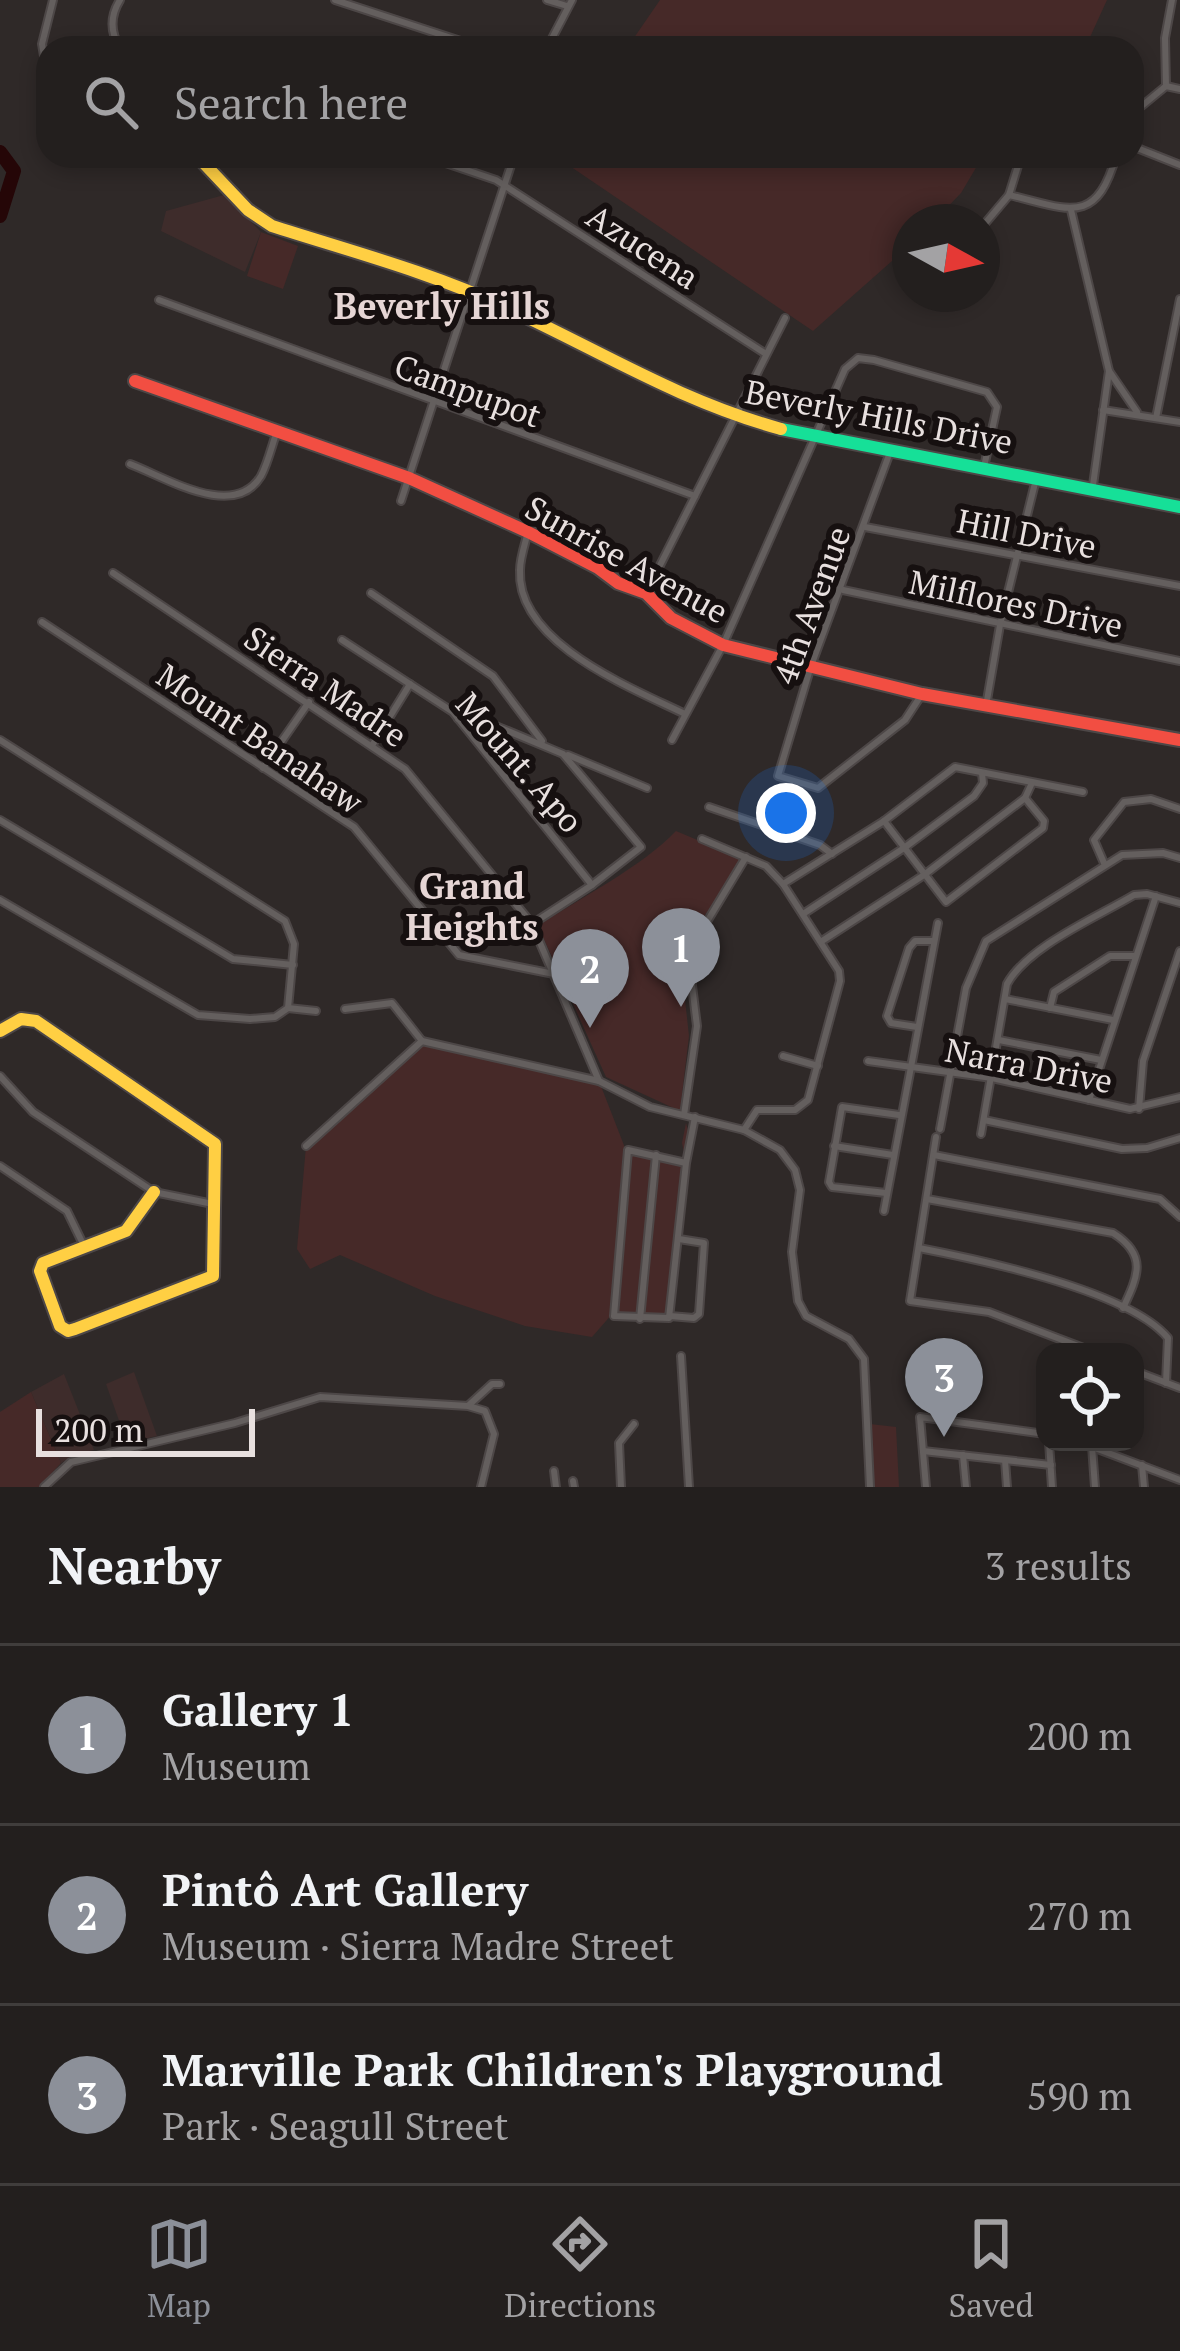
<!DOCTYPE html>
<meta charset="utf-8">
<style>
:root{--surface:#231f1e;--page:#2b2727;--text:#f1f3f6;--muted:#a3a2a4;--line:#403d3c;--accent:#8c9099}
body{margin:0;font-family:"PT Serif",serif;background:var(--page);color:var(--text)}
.controls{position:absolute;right:36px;bottom:36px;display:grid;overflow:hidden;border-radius:24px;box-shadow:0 6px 18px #0003}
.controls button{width:108px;height:108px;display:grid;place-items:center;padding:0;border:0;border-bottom:3px solid var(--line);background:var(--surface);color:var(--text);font:60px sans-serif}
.compass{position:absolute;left:892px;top:204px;width:108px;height:108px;border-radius:50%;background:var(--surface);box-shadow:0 6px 18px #0003;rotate:98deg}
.scale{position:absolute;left:36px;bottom:30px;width:219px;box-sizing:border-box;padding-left:12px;border:6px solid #e8e0df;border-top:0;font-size:33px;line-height:42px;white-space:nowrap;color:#e8e0df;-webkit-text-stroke:9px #161010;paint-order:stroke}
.you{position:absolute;left:786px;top:813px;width:42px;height:42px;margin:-30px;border:9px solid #fff;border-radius:50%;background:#1a73e8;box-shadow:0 0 0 18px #1a73e833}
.badge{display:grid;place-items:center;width:78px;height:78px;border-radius:50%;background:var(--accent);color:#fff;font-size:39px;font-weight:700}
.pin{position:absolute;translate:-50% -99px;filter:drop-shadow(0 3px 6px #0008)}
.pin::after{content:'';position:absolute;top:63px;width:42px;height:36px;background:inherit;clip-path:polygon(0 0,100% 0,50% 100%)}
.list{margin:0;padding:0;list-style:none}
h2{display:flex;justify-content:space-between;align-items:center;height:156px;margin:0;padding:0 48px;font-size:51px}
h2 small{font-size:39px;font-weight:400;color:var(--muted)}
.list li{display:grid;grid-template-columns:78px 1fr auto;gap:36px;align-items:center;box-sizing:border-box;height:180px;padding:0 48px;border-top:3px solid var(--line)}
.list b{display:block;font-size:45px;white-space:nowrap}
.list p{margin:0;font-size:39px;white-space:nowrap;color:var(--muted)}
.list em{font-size:39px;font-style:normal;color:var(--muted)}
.icon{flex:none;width:66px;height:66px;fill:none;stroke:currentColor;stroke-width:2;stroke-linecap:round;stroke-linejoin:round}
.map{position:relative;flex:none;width:1180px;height:1487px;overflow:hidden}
.search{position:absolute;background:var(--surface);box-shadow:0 6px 18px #0003;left:36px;right:36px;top:36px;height:132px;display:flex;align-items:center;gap:30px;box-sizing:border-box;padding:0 42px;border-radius:36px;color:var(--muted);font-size:45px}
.sheet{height:696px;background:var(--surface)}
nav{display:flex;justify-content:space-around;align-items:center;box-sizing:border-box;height:168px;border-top:3px solid var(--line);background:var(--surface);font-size:33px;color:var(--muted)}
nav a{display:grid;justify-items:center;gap:6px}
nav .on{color:var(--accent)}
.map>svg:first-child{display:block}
</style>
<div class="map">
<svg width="1180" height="1487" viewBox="0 0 1180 1487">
<rect width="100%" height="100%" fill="#2f2928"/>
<g fill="#3e2c2b">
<polygon points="224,195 261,232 245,272 161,231 166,211"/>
<polygon points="134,1372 157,1436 127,1443 106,1384"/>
<polygon points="64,1374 94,1450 75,1454 61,1463 31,1392"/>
</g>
<g fill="#462928">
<polygon points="660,0 1107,0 1085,48 627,48"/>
<polygon points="555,156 983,156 961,193 933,222 910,222 910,245 813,331"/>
<polygon points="261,232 298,246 283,289 247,276"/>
<path d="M676,831L745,860L697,926L708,933L681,963L689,1036L680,1111L606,1077L538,926C580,898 643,866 676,831Z"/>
<polygon points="422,1041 599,1081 627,1153 686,1162 682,1143 686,1123 691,1141 665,1320 613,1313 592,1337 525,1326 435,1296 340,1255 310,1269 297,1249 306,1146"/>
<polygon points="31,1392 61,1463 39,1487 0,1487 0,1412"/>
<polygon points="870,1424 896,1427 899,1487 874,1487"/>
</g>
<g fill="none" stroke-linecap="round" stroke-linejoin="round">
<polyline stroke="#250607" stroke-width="14" points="0,152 14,171 0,216"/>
<g stroke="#4d4747" stroke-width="10">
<g id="street">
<path d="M120,0C110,16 110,32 120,48"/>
<polyline points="335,0 482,48"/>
<polyline points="547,0 567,6"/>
<polyline points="547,48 572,0"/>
<polyline points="48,80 42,44 53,0"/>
<polyline points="1166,86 1165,38 1172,0"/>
<polyline points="1132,114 1166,86 1180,89"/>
<polyline points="1132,146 1180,165"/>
<polyline points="425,156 496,180 766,354"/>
<path d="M1009,195C1068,209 1096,227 1116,156"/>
<polyline points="1071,210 1109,371 1093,485"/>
<polyline points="982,227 1009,195 1021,156"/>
<polyline points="159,300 695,496"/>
<polyline points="1109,371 1137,412"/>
<polyline points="1103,410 1180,422"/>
<polyline points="1156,418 1180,299"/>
<polyline points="889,455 811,666 778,776 818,788 905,720 922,694"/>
<path d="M130,464C165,477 234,521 261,476C268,463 272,445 277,431"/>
<polyline points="401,501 514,156"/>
<polyline points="865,527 1180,586"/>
<path d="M528,532C525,544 520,558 520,570C516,643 632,688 685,714"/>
<polyline points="113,573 405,769 532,924 599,1081"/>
<polyline points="843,590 1180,661"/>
<polyline points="371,593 493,676 542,741"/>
<polyline points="646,593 785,318"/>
<polyline points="42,622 354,827 459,955 554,974"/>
<polyline points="342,640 453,712 592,885"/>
<polyline points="986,706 1000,625 1036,479"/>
<polyline points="458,719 496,726 563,754 641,847 592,885 532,924"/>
<polyline points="0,740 285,921 294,944 288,1008 275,1017 250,1019 198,1015 0,900"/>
<polyline points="672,740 723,645 845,369 858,358 874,360 987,392 997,407 984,467"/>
<polyline points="373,744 410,684"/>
<polyline points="568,755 647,788"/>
<polyline points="263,768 309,702"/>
<polyline points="709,807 820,845 832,854"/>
<polyline points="0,820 233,959 293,965"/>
<polyline points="884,821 946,902 1043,828 1044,821 1025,798"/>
<polyline points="702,839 766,866 783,884 839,971 840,981 808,1100 795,1110 757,1110 744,1130"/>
<polyline points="1104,863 1094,840 1124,802 1151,799 1180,809"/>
<polyline points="783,884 884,821 955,767 1083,792"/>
<polyline points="803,914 904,848 974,796 983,783 982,773"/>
<polyline points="822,941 924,875 1025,798 1032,783"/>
<polyline points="1005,999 1113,1020"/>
<polyline points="288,1008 316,1011"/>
<polyline points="1050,1008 1054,992 1110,956 1134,956"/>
<polyline points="345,1009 392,1003 422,1041"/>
<polyline points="917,1027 891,1023 887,1016 909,948 915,941 934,941"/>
<polyline points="999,1040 1101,1060"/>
<polyline points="422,1041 599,1081 650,1107 744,1130 780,1150 795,1170 800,1190 792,1252 798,1301 806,1316 849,1339 864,1359 870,1487"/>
<polyline points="783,1056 818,1066"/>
<polyline points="868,1061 992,1078 1130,1109 1180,1097"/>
<polyline points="0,1076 33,1112 154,1192 213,1204"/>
<polyline points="1089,1100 1156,896"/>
<polyline points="1139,1109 1143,1061 1180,951"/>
<polyline points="684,1115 697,1026 688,953 746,857"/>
<polyline points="984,1120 1122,1149 1147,1148 1180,1138"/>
<polyline points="940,1129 966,988 986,941 1122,855 1163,853 1180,858"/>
<path d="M981,1134L1007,984C1027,947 1097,917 1134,895L1147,894L1180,903"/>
<polyline points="936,1137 910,1301 989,1312 1094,1352"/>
<polyline points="306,1146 422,1041"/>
<polyline points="834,1146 893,1155"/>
<polyline points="934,1155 1160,1199 1180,1217"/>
<polyline points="686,1163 628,1150 614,1316 669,1318 686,1163 695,1117"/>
<polyline points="0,1166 67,1211 84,1246"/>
<polyline points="886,1193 832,1187 829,1182 842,1107 899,1115"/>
<path d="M927,1199L1113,1233C1148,1255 1138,1276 1123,1308"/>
<polyline points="884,1211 938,923"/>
<path d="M919,1248C981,1260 1128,1290 1168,1338L1166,1383"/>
<polyline points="670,1316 694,1318 699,1314 704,1243 679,1239"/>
<polyline points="640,1319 656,1155"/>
<polyline points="681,1356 689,1487"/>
<polyline points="1135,1371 1180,1388"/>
<polyline points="469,1405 492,1384 500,1384"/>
<polyline points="1049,1442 1052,1487"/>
<polyline points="1079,1442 1180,1480"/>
<polyline points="1092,1446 1095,1487"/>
<polyline points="923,1451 1051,1465"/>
<polyline points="963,1455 966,1487"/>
<polyline points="1005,1460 1007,1487"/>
<polyline points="1142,1465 1144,1487"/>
<polyline points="554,1471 556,1487"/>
<polyline points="573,1481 574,1487"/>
<polyline points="44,1487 71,1462 235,1423 320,1397 468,1406 485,1411 494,1434 481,1487"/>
<polyline points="621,1487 619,1443 634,1424"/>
<polyline points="926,1487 920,1417 1045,1434"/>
</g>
</g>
<g stroke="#4d4747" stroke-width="16">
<polyline id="fast" points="781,429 1180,507"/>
</g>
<g stroke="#4d4747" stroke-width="16">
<g id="slow">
<path d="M197,156L248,210L272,226C350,251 430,272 505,307C601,351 677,400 781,429"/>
<polyline points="0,1031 21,1019 36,1021 215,1144 213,1276 75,1329 68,1331 60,1326 40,1271 43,1263 126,1231 154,1192"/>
</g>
</g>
<g stroke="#4d4747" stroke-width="16">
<polyline id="jam" points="135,381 409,478 528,532 598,568 618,583 646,593 671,618 723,645 922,694 1180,740"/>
</g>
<use href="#street" stroke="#645f5e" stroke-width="6"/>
<use href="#fast" stroke="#16e098" stroke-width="12"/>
<use href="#slow" stroke="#ffcf43" stroke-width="12"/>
<use href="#jam" stroke="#f24e42" stroke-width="12"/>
</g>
<g text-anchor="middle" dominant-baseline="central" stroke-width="12" stroke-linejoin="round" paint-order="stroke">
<g font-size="33" fill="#e8e0df" stroke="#161010">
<text transform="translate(643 246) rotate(33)">Azucena</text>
<text transform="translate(468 390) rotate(20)">Campupot</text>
<text transform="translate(879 416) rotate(11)">Beverly Hills Drive</text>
<text transform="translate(1027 533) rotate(11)">Hill Drive</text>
<text transform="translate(627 559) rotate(29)">Sunrise Avenue</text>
<text transform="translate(1016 603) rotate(12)">Milflores Drive</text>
<text transform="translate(811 605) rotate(-70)">4th Avenue</text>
<text transform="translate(326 686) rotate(34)">Sierra Madre</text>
<text transform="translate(260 738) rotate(34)">Mount Banahaw</text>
<text transform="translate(520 762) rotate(49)">Mount. Apo</text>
<text transform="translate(1029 1065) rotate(11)">Narra Drive</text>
</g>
<g font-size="36" font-weight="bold" fill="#e6d6d5" stroke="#161010">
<text x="442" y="305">Beverly Hills</text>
<text x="472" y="885">Grand<tspan x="472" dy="41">Heights</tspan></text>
</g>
</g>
</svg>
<div class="controls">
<button><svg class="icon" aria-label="locate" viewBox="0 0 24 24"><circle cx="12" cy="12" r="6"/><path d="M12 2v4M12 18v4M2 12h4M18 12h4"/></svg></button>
</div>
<svg class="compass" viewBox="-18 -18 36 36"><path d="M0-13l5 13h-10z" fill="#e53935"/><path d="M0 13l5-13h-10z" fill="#a3a2a4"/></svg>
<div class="scale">200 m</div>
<div class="you"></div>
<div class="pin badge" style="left:681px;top:1007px">1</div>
<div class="pin badge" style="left:590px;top:1028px">2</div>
<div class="pin badge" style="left:944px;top:1437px">3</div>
<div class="search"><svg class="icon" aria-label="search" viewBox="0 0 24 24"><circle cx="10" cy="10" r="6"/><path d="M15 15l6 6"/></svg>Search here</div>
</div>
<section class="sheet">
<h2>Nearby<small>3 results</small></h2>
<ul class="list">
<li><span class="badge">1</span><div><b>Gallery 1</b><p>Museum</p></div><em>200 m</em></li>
<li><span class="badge">2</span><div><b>Pintô Art Gallery</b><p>Museum · Sierra Madre Street</p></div><em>270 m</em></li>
<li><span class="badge">3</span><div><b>Marville Park Children's Playground</b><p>Park · Seagull Street</p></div><em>590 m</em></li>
</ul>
</section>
<nav>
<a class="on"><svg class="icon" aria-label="map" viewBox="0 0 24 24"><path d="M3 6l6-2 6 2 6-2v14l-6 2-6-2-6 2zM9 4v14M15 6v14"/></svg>Map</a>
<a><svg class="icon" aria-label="directions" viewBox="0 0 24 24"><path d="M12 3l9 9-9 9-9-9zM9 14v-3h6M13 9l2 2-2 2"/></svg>Directions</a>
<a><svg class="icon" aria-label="saved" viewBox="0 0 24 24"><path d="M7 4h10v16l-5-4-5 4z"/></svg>Saved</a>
</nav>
